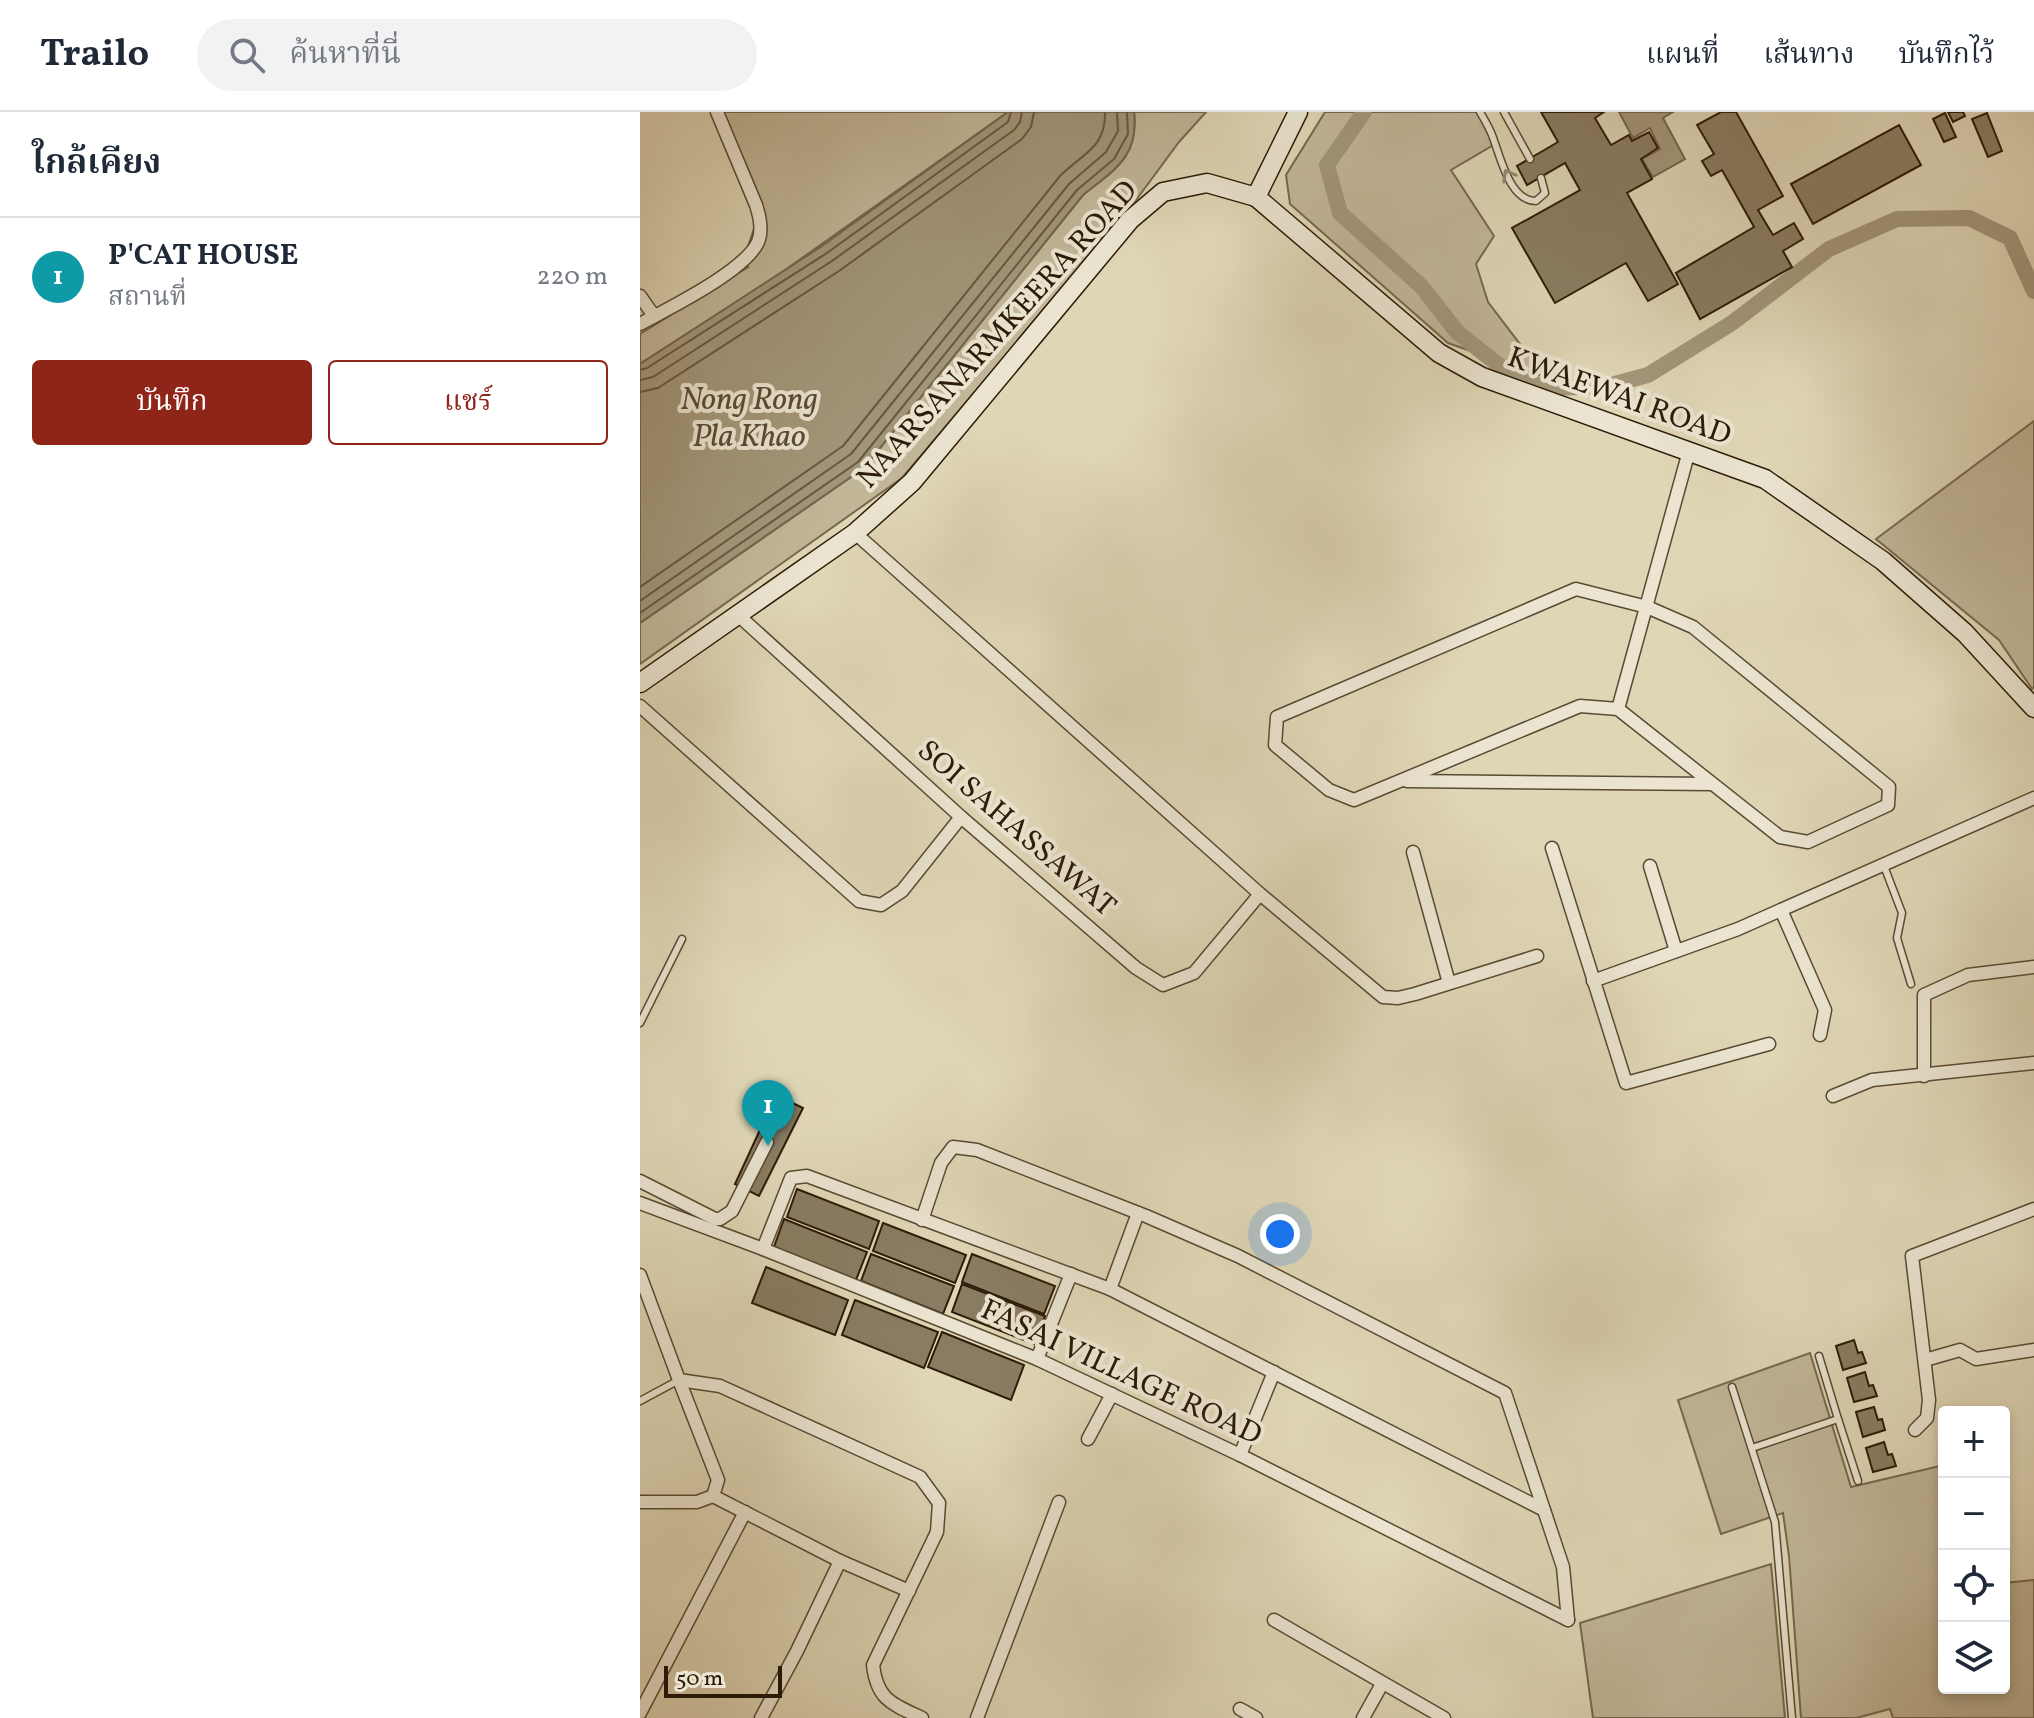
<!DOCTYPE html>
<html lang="th">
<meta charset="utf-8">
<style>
:root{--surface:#fff;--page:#f2f2f3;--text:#1f2937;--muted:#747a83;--line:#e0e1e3;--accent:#8f2418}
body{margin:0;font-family:Vollkorn,"Noto Serif Thai",serif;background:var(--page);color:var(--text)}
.controls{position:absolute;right:24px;bottom:24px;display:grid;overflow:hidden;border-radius:8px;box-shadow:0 4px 12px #0003}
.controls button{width:72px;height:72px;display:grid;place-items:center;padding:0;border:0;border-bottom:2px solid var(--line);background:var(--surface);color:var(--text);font:40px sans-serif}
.scale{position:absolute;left:24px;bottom:20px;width:118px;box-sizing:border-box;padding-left:8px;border:4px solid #2c1b06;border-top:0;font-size:22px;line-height:28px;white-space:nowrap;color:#2c1b06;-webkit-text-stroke:6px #eae4d0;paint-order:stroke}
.you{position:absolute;left:640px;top:1122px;width:28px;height:28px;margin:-20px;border:6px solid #fff;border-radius:50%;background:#1a73e8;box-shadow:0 0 0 12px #1a73e833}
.badge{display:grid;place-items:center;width:52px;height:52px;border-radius:50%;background:var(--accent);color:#fff;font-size:26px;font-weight:700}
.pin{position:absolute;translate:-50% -66px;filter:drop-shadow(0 2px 4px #0008)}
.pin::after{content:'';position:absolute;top:42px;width:28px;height:24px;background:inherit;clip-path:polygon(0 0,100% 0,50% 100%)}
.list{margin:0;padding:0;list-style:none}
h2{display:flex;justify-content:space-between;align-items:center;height:104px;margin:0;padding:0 32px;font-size:34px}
h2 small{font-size:26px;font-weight:400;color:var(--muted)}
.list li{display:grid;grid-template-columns:52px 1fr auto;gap:24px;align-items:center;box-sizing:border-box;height:120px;padding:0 32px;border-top:2px solid var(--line)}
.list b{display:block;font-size:30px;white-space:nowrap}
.list p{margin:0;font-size:26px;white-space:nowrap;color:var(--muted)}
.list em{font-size:26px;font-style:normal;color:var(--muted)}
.actions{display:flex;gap:16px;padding:24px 32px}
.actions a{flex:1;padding:18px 0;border:2px solid var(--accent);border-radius:8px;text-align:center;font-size:28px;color:var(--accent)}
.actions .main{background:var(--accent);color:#fff}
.icon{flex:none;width:44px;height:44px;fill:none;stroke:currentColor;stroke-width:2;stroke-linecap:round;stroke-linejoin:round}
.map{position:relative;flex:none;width:1394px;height:1606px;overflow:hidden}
header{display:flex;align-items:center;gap:48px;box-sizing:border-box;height:112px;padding:0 40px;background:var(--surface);border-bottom:2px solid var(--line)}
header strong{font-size:38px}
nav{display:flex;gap:44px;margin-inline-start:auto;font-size:28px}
.search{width:560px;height:72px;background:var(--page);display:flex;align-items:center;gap:20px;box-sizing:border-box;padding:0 28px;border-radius:44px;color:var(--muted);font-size:30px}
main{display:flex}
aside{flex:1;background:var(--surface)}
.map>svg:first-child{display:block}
</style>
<header>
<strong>Trailo</strong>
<div class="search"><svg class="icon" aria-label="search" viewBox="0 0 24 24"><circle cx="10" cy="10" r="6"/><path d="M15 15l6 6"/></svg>ค้นหาที่นี่</div>
<nav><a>แผนที่</a><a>เส้นทาง</a><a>บันทึกไว้</a></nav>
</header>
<main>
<aside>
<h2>ใกล้เคียง<small></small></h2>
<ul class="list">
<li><span class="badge" style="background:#0f9aa8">1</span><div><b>P'CAT HOUSE</b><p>สถานที่</p></div><em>220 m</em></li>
</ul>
<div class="actions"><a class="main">บันทึก</a><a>แชร์</a></div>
</aside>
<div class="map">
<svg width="1394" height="1606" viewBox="0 0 1394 1606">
<rect width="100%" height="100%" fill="#dfd6b6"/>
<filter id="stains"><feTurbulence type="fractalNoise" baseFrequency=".0025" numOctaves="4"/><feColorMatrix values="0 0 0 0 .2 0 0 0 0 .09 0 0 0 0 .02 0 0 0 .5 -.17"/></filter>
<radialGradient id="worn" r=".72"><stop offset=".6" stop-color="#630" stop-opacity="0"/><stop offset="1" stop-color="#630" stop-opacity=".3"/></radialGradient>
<g fill="#c1b698" stroke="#76684f" stroke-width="2">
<polygon points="77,0 368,0 131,168 0,252 0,222 108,155 102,152 119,102"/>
<path d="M494,0H566L539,30L488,99L262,366L0,552V511L224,356L443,83C475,57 499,45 494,0Z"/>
<polygon points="685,0 840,0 855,32 811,58 854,124 836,152 848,190 905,265 808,231 650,92 646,63"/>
<polygon points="1394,309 1394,575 1392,577 1359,528 1236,427"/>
<polygon points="1170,1241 1211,1375 1304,1353 1304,1576 1364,1576 1364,1471 1394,1468 1394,1606 1253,1606 1250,1597 1216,1606 1161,1606 1149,1444 1143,1401 1081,1422 1038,1288"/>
<polygon points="1131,1452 1145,1606 953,1606 940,1511"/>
</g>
<g fill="#a2967a" stroke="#73654c" stroke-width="2">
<path d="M368,0H494C499,45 475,57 443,83L224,356L0,511V252L182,134Z"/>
<polygon points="979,0 1033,0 1023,6 1045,47 1013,65 1002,47 1020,37 1010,16 993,26"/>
</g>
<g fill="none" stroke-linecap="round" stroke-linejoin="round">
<g stroke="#675840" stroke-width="2">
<polyline points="0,258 7,256 187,141 368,10 371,0"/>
<polyline points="0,268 13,265 192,149 374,18 380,10 382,0"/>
<polyline points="0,280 18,276 199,159 382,27 391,15 394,0"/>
<path d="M0,475L203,334L420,64C443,41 466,36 465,0"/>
<polyline points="0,489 211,342 429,72 466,40 478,19 477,0"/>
<polyline points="0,501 218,350 437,78 474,47 488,22 487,0"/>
</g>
<polyline stroke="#a2967a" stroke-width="16" points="724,0 687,53 700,101 782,175 817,220 876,267 912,276 967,274 1008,263 1092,211 1189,137 1257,107 1329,106 1370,126 1394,179"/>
</g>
<g fill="#897c62" stroke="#2c1b06" stroke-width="2">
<polygon points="901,0 964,0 955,6 971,33 989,23 992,29 1009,20 1018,36 1001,47 1012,67 987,81 1038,172 1008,189 986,151 915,191 872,116 940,78 925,51 887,73 877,54 918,30"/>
<polygon points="1081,0 1096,0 1143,84 1118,98 1133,123 1154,111 1163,127 1143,139 1152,155 1060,207 1036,161 1114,115 1082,58 1071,64 1062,49 1074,42 1057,13"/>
<polygon points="1308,0 1323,0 1325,4 1313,10"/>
<polygon points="1305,1 1316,25 1304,30 1293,7"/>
<polygon points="1347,1 1362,39 1348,45 1332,7"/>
<polygon points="1259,13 1281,53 1173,112 1151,72"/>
<polygon points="136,983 163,996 119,1084 95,1072"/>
<polygon points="157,1077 239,1109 229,1137 147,1105"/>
<polygon points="144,1107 227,1140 216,1168 134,1135"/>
<polygon points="243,1111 326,1143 315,1171 233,1139"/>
<polygon points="231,1142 314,1174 303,1202 221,1169"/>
<polygon points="332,1142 415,1174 404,1202 322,1170"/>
<polygon points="126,1155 208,1188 195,1223 112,1191"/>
<polygon points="322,1172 405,1204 394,1232 312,1200"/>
<polygon points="215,1188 298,1220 284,1256 202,1223"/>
<polygon points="302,1220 384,1253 371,1288 288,1255"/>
<polygon points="1214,1228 1218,1241 1222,1240 1226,1251 1203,1258 1196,1234"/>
<polygon points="1225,1260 1229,1274 1233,1273 1237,1284 1214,1290 1207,1266"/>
<polygon points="1234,1295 1238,1308 1242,1307 1245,1318 1223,1325 1216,1300"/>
<polygon points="1244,1330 1248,1343 1252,1342 1256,1354 1233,1360 1226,1336"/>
</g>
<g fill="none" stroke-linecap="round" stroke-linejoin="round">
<g stroke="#594a32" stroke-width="9">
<g id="lane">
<path d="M840,0C844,7 849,15 852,23C860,43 869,89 896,89L905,81L901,66"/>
<polyline points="864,0 890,47"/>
<polyline points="1244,754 1262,801 1257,826 1271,872"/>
<polyline points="0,911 42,827"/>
<polyline points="1092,1275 1135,1410 1152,1606"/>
<polyline points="0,1289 39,1268"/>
<polyline points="1198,1307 1218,1369"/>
<polyline points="1112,1336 1198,1307 1179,1244"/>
</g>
</g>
<g stroke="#594a32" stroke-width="15">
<g id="street">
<polyline points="0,184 14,204"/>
<path d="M0,212C29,196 105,159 118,130C123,118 120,105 116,93L77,0"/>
<polyline points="215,421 620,782 743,885 758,886 775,882 897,844"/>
<polygon points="936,477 1007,495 1053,515 1249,675 1248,693 1168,730 1140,725 978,597 940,594 714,688 689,678 635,633 637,605"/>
<polyline points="98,503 321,705 496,856 523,873 554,861 620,782"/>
<polyline points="0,594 219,789 241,793 262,779 321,705"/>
<polyline points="978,597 1049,339"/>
<polyline points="767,669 1072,672"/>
<polyline points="912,736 986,971 1129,932"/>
<polyline points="773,740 809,871"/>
<polyline points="1010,754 1036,839"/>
<polyline points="1141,798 1185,898 1180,923"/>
<polyline points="953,869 1098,817 1394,686"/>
<polyline points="1284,964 1284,883 1328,863 1394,855"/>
<polyline points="1193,984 1232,968 1394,951"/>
<polyline points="0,1069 75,1107 80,1107 92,1099 127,1030"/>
<polyline points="0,1091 123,1137 397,1247 600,1343 928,1508"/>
<polyline points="282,1108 301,1051 313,1035 337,1038 506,1104 598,1144 865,1281 923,1455 928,1508"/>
<polyline points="123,1137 151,1066 167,1064 470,1177 904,1398"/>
<path d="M0,1163L39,1268L80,1274L280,1365L299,1391L297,1420L233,1553C237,1588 252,1592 282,1606"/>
<polyline points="470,1177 498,1101"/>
<polyline points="397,1247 431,1162"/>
<polyline points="1285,1248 1320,1238 1336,1247 1394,1238"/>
<polyline points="1275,1318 1287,1306 1289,1288 1272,1144 1394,1097"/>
<polyline points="448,1327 472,1282"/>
<polyline points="600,1343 634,1260"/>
<polyline points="73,1384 200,1449 269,1479"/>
<polyline points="0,1390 57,1390 73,1384 78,1368 39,1268"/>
<polyline points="634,1508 804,1606"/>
<polyline points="600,1597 616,1606"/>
<polyline points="0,1601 105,1400"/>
<polyline points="121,1606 157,1539 200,1449"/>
<polyline points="337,1606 419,1390"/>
<polyline points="723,1606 742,1572"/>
</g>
</g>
<g stroke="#2c1b06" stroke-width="21">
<g id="secondary">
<polyline points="658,0 616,85 799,241 842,265 1125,367 1243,449 1325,521 1394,596"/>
<polyline points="0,571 215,421 272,370 490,108 523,80 567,71 616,85"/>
</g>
</g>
<use href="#lane" stroke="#eae4d0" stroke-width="6"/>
<use href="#street" stroke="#eae4d0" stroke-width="12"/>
<use href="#secondary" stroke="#eae4d0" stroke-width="18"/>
</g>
<defs><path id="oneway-chevron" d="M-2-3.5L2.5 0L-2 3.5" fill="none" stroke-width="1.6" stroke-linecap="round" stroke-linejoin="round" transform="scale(2)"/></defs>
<use stroke="#948a75" href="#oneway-chevron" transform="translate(868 63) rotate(-119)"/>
<g text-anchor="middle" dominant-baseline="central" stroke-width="8" stroke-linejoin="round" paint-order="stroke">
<g font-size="30" fill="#2c1b06" stroke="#eae4d0">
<text transform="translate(358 223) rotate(-48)">NAARSANARMKEERA ROAD</text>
<text transform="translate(979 285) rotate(20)">KWAEWAI ROAD</text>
<text transform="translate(376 717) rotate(41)">SOI SAHASSAWAT</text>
<text transform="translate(481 1261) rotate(25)">FASAI VILLAGE ROAD</text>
</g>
<g font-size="32" font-style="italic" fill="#5b4c34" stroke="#eae4d0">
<text x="109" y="289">Nong Rong<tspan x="109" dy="37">Pla Khao</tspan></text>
</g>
</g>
<rect width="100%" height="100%" filter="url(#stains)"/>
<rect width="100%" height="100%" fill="url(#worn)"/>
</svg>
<div class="controls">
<button>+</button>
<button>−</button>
<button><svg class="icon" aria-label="locate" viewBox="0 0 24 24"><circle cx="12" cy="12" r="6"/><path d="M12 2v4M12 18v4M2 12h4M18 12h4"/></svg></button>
<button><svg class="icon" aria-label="layers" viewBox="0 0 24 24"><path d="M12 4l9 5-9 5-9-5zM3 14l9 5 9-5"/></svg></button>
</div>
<div class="scale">50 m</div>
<div class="you"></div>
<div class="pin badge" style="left:128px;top:1034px;background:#0f9aa8">1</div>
</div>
</main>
